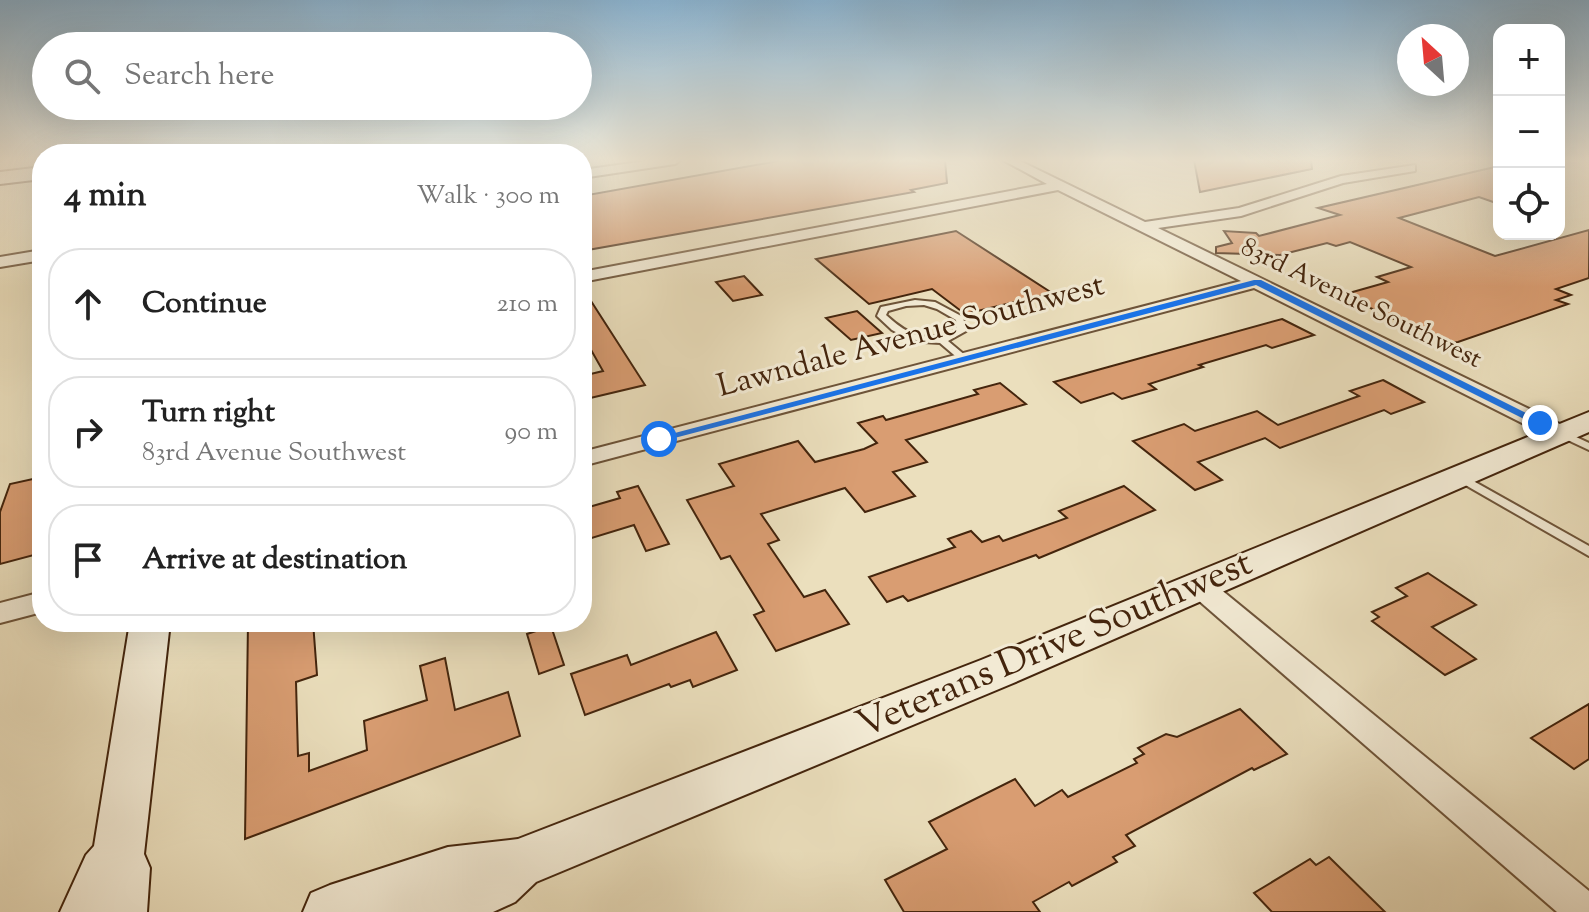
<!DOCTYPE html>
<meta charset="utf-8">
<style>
:root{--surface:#fff;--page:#f6f6f6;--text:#222;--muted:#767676;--line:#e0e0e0}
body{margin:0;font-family:"Sorts Mill Goudy",serif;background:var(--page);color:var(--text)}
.controls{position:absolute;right:24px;top:24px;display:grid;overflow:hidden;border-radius:16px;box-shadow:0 8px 32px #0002}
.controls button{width:72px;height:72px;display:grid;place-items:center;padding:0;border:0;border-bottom:2px solid var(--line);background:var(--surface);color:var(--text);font:40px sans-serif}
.compass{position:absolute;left:1397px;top:24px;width:72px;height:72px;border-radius:50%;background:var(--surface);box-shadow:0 8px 32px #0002;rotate:334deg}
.stop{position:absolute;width:24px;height:24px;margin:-18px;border:6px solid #1a73e8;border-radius:50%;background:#fff}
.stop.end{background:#1a73e8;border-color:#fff;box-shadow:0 2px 8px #0008}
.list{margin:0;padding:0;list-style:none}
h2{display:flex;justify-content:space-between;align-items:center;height:104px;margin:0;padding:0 32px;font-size:34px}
h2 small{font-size:26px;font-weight:400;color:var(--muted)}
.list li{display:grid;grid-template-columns:52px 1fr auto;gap:24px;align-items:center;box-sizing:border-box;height:112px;margin:0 16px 16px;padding:0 16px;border:2px solid var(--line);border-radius:32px}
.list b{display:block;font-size:30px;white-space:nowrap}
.list p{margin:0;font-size:26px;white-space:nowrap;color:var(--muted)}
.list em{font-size:26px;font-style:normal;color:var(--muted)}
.icon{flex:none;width:44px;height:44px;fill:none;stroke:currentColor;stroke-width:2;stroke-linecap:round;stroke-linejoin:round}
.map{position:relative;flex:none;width:1589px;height:912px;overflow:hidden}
.search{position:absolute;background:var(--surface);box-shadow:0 8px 32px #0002;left:32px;top:32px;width:560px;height:88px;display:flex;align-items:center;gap:20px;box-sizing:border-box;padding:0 28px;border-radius:44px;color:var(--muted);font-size:30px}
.panel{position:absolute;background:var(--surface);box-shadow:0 8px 32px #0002;left:32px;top:144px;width:560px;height:488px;border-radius:32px}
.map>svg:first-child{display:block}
</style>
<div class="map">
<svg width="1589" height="912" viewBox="0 0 1589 912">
<rect width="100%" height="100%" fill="#ebdfbd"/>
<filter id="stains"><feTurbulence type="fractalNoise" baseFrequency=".0025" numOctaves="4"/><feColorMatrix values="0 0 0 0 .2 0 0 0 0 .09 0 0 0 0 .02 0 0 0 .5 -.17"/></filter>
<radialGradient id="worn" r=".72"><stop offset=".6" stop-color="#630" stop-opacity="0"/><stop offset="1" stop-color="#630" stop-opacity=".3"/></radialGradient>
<g fill="#d99d72" stroke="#44250d" stroke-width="2">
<polygon points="784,160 945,160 947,183 911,190 914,192 582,251 582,196"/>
<polygon points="1194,160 1311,160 1312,169 1200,192"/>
<polygon points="1499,166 1499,204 1479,197 1399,218 1495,256 1589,230 1589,278 1556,289 1571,295 1556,300 1568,304 1458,342 1446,343 1342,295 1388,282 1377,277 1411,267 1350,242 1336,246 1327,243 1280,255 1216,253 1216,247 1232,243 1224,231 1256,233 1259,236 1340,215 1318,208"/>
<polygon points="956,231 1052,293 965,314 932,289 869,304 816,259"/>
<polygon points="744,276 762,295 733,301 716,282"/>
<polygon points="582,287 645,385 582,400 582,376 603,371 582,334"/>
<polygon points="857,311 882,333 851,340 826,318"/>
<polygon points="1282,319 1314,335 1272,348 1266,345 1199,365 1203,367 1149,384 1156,389 1122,399 1113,393 1081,403 1054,382"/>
<polygon points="1383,380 1424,402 1391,414 1384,410 1280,448 1265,438 1198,462 1222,480 1195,490 1133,441 1184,424 1195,431 1257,411 1278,425 1359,396 1350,391"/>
<polygon points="1000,383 1026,404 906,440 927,462 893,472 915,496 865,512 845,488 761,514 779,540 768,544 804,597 825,590 849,624 776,651 754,615 764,611 730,556 721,559 687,500 734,486 719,464 798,441 815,462 864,449 877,443 858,423 883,416 886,420 978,394 974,390"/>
<polygon points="42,477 42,529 34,555 0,564 0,512 10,484"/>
<polygon points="638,486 669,544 646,551 634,525 582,541 582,509 620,498 617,492"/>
<polygon points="1124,486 1155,510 1039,558 1036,555 908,601 903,596 887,602 869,577 955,547 948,539 971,531 982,542 999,536 1003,541 1067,518 1059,511"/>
<polygon points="1428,573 1476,605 1432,627 1476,659 1445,675 1372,621 1379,617 1372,612 1407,596 1396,588"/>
<polygon points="248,622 313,622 317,675 296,682 298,756 309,753 309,771 367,750 364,721 427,700 420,666 445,658 455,710 508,692 520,736 245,839"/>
<polygon points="551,626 564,665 539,674 527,634"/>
<polygon points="716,632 737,670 693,687 690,680 671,687 669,684 585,715 571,674 627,655 631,665"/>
<polygon points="1589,704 1589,759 1574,769 1531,738"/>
<polygon points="1240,709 1287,754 1254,770 1252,768 1126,835 1135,846 1113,857 1117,862 1072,886 1069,882 1033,902 1040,912 904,912 885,880 947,849 929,822 1015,779 1035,806 1062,790 1068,797 1137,763 1134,759 1144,754 1138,748 1166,734 1177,737"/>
<polygon points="1329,857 1385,912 1272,912 1254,893 1310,859 1316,865"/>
</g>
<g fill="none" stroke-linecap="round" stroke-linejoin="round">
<g stroke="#6e5439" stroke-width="4">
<g id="lane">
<path d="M915,300L935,302L963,317L966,331L948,341L966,356V360H960L940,343L923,342L905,337L892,330L877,316L881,307ZM924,305L937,309L956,320L957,330C927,343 910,337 886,315L888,311L906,306Z"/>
<polygon points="1561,430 1589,443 1589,450 1557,435 1556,433"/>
<polygon points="1459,473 1589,546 1589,556 1455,479 1453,477 1455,475"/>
</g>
</g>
<g stroke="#6e5439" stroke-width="4">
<g id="street">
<polygon points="653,160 681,160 675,164 582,178 582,170"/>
<polygon points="1003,160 1018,160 1145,222 1239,208 1341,176 1415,165 1415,171 1343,183 1241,216 1158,228 1568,428 1571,433 1568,438 1552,438 1254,288 582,466 582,452 1241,281 1058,190 582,282 582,272 1047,184"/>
<polygon points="42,250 42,260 0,267 0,257"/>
<polygon points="1199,577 1208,579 1589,891 1589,912 1557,912 1190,593 1186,586 1190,579"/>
<polygon points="42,592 42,612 0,623 0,603"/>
</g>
</g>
<g stroke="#44250d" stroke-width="4">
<g id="secondary">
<polygon points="42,167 42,179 0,184 0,172"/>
<polygon points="1589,412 1589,432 1011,684 536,882 515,902 493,912 303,912 311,893 330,885 448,847 518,839 981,660"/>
<polygon points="130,622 170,622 144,854 150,868 147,912 60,912 86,855 94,846"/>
</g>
</g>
<use href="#lane" fill="#f2ead4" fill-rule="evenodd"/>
<use href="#street" fill="#f2ead4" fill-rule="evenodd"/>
<use href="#secondary" fill="#f2ead4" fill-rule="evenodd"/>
</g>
<linearGradient id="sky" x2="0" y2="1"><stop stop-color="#8ab6d6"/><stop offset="0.56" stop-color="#f6f1e1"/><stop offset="1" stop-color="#f6f1e1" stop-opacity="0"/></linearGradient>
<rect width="1589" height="287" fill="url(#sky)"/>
<polygon fill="#1a73e8" points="1254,280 1261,280 1546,423 1536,425 1256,285 663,441 652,439"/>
<g text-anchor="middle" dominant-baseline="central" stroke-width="6" stroke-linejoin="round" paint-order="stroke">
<g font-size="26" fill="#44250d" stroke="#f2ead4">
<text transform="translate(1361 304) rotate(26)">83rd Avenue Southwest</text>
</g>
<g font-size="32" fill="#44250d" stroke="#f2ead4">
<text transform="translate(911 337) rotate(-15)">Lawndale Avenue Southwest</text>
</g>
<g font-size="38" fill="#44250d" stroke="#f2ead4">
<text transform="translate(1055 646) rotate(-23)">Veterans Drive Southwest</text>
</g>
</g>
<rect width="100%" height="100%" filter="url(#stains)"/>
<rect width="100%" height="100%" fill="url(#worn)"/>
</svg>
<div class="controls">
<button>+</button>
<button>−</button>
<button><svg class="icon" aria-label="locate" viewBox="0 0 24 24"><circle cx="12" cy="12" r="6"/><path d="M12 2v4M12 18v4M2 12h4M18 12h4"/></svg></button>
</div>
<svg class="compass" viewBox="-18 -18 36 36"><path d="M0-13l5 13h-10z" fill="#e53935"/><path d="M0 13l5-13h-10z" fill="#767676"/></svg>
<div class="stop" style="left:659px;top:439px"></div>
<div class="stop end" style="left:1540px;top:423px"></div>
<div class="search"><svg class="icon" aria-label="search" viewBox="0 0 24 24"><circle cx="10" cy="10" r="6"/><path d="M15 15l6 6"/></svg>Search here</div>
<section class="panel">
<h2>4 min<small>Walk · 300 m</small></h2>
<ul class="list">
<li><svg class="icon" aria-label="ahead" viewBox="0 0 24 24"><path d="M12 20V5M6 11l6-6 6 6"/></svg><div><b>Continue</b></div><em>210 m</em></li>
<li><svg class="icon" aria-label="right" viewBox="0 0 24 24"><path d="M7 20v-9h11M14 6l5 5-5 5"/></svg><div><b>Turn right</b><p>83rd Avenue Southwest</p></div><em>90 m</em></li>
<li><svg class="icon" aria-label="arrive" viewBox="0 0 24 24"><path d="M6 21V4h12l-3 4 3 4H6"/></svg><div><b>Arrive at destination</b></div></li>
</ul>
</section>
</div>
